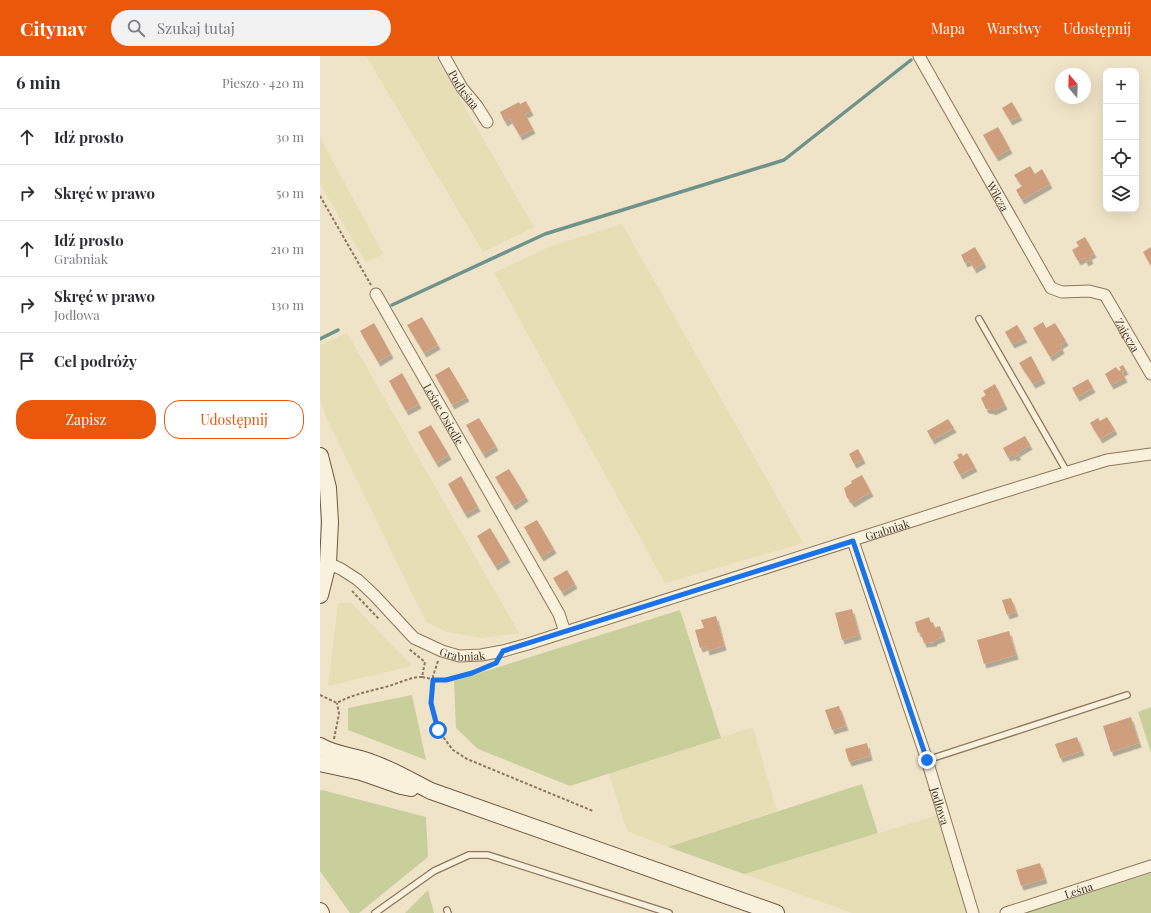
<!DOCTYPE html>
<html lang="pl">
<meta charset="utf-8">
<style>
:root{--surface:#fff;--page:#f2f2f3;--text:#2b2b33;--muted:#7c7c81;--line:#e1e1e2;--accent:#ea580c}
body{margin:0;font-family:"Playfair Display",serif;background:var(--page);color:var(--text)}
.controls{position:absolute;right:12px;top:12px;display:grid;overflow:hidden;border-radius:8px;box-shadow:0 4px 16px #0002}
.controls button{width:36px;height:36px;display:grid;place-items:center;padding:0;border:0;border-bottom:1px solid var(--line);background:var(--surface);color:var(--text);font:20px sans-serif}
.compass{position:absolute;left:735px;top:12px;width:36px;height:36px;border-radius:50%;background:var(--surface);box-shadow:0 4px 16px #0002;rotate:341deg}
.stop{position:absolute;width:12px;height:12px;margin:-9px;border:3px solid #1a73e8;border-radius:50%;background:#fff}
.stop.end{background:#1a73e8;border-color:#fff;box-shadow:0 1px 4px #0008}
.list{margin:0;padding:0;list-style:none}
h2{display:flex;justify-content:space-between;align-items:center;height:52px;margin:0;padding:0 16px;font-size:17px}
h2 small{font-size:13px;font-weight:400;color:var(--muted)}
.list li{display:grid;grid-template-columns:26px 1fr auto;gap:12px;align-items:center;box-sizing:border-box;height:56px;padding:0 16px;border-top:1px solid var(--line)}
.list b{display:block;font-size:15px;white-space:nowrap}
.list p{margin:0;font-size:13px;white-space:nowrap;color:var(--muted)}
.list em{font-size:13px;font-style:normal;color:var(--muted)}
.actions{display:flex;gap:8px;padding:12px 16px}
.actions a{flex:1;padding:9px 0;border:1px solid var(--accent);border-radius:16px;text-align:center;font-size:14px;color:var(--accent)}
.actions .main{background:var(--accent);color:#fff}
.icon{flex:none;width:22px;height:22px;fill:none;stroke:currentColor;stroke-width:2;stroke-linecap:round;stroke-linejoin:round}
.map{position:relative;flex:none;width:831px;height:857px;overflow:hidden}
header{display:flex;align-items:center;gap:24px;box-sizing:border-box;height:56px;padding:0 20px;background:var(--accent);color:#fff}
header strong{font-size:19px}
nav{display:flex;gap:22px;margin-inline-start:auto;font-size:14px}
.search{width:280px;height:36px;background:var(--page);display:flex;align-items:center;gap:10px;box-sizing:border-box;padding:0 14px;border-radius:22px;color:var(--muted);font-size:15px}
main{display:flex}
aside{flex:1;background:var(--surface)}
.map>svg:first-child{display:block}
</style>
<header>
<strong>Citynav</strong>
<div class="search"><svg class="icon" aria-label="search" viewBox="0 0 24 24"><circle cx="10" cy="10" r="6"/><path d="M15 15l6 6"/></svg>Szukaj tutaj</div>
<nav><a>Mapa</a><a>Warstwy</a><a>Udostępnij</a></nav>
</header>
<main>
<aside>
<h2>6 min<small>Pieszo · 420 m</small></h2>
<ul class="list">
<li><svg class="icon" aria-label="ahead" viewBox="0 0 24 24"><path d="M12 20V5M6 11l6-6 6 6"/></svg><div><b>Idź prosto</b></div><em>30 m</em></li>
<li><svg class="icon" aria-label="right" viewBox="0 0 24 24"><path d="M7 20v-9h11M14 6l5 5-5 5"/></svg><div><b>Skręć w prawo</b></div><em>50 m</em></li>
<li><svg class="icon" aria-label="ahead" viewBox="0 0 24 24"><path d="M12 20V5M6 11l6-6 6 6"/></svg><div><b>Idź prosto</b><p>Grabniak</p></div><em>210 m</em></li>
<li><svg class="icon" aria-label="right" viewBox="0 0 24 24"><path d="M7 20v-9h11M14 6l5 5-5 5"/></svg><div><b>Skręć w prawo</b><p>Jodłowa</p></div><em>130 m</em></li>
<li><svg class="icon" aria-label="arrive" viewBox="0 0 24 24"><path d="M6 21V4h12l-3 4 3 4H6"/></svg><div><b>Cel podróży</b></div></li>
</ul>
<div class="actions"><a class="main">Zapisz</a><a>Udostępnij</a></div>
</aside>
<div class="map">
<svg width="831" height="857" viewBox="0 0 831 857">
<defs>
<filter id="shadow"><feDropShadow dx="2.5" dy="4.5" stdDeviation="0" flood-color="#0004"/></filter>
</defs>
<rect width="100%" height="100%" fill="#f0e4c8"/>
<g fill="#e6deb5">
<polygon points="46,0 115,0 214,171 163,196"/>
<polygon points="0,81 63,198 46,206 0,128"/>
<polygon points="302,168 483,487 345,527 174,217 231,190"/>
<polygon points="27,277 199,577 161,582 127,576 106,566 8,365 0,345 0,289"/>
<polygon points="18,547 31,547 92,610 8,630"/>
<polygon points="433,671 457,755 348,791 307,775 289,718"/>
<polygon points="618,759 650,857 532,857 424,818"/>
</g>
<g fill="#c9cf9b">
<polygon points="360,554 401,682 250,730 158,693 136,672 134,625"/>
<polygon points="92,639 106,704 28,674 28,652"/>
<polygon points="831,651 831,697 818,656"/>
<polygon points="542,728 558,777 424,818 348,791"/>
<polygon points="2,734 106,761 108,801 39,857 30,857 0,815 0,735"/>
<polygon points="831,817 831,857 704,857"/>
<polygon points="108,834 114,857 85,857"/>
</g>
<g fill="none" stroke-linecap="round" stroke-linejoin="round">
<g stroke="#6f938a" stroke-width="3.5">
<polyline points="72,249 225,178 464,104 591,4"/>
<polyline points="0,283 18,274"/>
</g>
</g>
<g fill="#cf9f7d" filter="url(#shadow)">
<polygon points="206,45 211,55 205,58 213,73 200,80 190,63 185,66 180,56 199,46 200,48"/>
<polygon points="692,46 700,60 690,65 682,52"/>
<polygon points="678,71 690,93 676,101 663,79"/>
<polygon points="710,110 715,118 722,113 730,128 702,144 696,134 702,130 694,119"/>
<polygon points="765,181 774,197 769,200 771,203 766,206 764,202 758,205 752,194 759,190 756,186"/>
<polygon points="655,191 664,207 654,213 650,205 645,207 641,199"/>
<polygon points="831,191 831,210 823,196"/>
<polygon points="102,261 118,289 104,297 87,269"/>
<polygon points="723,266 726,272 735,267 746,285 740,289 742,293 730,301 713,272"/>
<polygon points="54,267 71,298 58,306 40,275"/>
<polygon points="697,269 705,282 692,288 685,276"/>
<polygon points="711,300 723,323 713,328 699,307"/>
<polygon points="803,309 806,314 802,316 805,322 791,329 785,318 796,311 799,315 801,314 799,311"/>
<polygon points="129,311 147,341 132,349 115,319"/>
<polygon points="82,317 99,348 86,355 69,325"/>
<polygon points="768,323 773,332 757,341 752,332"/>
<polygon points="675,328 685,349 673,355 673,354 666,353 661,342 666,339 663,335"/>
<polygon points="787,361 795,374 780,383 770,367 778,362 780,365"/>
<polygon points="159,362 176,390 163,398 146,369"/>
<polygon points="628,363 634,372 612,384 607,375"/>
<polygon points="111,369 129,399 116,407 98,376"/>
<polygon points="705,380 710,389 697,397 699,399 695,401 693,399 688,401 683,392"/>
<polygon points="538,393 543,403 534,408 529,398"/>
<polygon points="641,397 643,400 647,397 655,411 640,419 633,406 639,402 637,399"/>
<polygon points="189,413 206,441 193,450 175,421"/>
<polygon points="542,419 551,436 532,447 529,443 527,442 524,432 532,427 531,425"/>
<polygon points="141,420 158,451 145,458 128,428"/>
<polygon points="217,464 234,493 221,501 204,471"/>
<polygon points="170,472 188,502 175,510 157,480"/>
<polygon points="247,514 255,528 242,536 233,522"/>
<polygon points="691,542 696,556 687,559 682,544"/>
<polygon points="532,553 539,579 522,584 515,557"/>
<polygon points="396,560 404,590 387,595 386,590 380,592 375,574 384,572 381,564"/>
<polygon points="609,561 611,567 613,566 615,572 620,570 623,581 615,584 614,586 604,587 600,576 598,577 595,566"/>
<polygon points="689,575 696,599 664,608 657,584"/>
<polygon points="519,650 526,670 512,674 505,654"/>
<polygon points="811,661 819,687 791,696 783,670"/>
<polygon points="757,681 762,695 740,702 735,688"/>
<polygon points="547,687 550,700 529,706 525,693"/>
<polygon points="720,807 725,823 701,830 696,814"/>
</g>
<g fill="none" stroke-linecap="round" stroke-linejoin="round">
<g stroke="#8d765c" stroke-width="8">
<g id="lane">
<polyline points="659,263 747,416"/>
<polyline points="607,704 807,639"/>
<polyline points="127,854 128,857"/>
<polyline points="55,857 114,815 149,799 168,799 349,857"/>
</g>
</g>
<g stroke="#8d765c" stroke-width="13">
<g id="street">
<path id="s1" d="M124,0L142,32L157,50L167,66"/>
<path id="s2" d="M599,0L731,232L742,236L769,235L785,239L831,318"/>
<path id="s3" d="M56,238L239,558L245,576"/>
<path id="s4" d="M533,485L607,704L653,857"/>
<path id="s5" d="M8,507L21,513L38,524L54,539L94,582L122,595L139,600L161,599L183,595L208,588L667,441L787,404L831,398"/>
<path id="s6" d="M686,857L831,810"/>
</g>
</g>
<g stroke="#6f573f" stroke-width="18">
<g id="secondary">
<polyline points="0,400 8,432 10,466 8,507 0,539"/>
<path d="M0,690C15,699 34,700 50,706C71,713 91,725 111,735L456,857"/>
<polyline points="0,707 41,716 81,730 91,732"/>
<polyline points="0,855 1,857"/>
</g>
</g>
<g stroke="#8d765c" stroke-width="2" stroke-dasharray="3 2" stroke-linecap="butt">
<polyline points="0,140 51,229"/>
<polyline points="32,535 59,563"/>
<polyline points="118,605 113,620 111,647 118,674 133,694 147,703 273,755"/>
<path d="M102,621C127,627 147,619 170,610"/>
<path d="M0,639L17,647C33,638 48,636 65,631C78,628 89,621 102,621L105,606L89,593"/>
<polyline points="14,683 19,658 17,647"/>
</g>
<use href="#lane" stroke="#faf1dc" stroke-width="5.5"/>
<use href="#street" stroke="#faf1dc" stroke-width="11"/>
<use href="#secondary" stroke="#faf1dc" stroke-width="16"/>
</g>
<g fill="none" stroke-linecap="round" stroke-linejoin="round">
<polyline stroke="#1a73e8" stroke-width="5" points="118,674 111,647 113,624 126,624 152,617 176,607 183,595 533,485 607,704"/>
</g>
<g text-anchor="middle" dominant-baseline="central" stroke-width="4" stroke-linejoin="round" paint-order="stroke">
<g font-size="11" fill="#3d2e20" stroke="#f7eed8">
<text stroke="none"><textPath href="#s1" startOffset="39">Podleśna</textPath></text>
<text stroke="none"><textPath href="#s2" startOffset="161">Wilcza</textPath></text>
<text stroke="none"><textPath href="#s2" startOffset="368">Zajęcza</textPath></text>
<text stroke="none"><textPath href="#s3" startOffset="138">Leśne Osiedle</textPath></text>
<text stroke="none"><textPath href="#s5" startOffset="611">Grabniak</textPath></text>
<text stroke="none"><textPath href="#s5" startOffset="167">Grabniak</textPath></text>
<text stroke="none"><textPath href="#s4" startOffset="279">Jodłowa</textPath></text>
<text stroke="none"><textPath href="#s6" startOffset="76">Leśna</textPath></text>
</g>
</g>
</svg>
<div class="controls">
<button>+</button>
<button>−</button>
<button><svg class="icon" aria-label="locate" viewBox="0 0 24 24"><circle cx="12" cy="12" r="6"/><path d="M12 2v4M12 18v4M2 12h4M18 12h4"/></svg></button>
<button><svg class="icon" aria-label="layers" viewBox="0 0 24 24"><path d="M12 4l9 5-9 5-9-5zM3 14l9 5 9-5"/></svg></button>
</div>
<svg class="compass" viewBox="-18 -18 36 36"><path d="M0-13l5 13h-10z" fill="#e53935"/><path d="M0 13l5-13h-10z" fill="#7c7c81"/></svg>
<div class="stop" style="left:118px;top:674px"></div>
<div class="stop end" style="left:607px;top:704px"></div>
</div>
</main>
